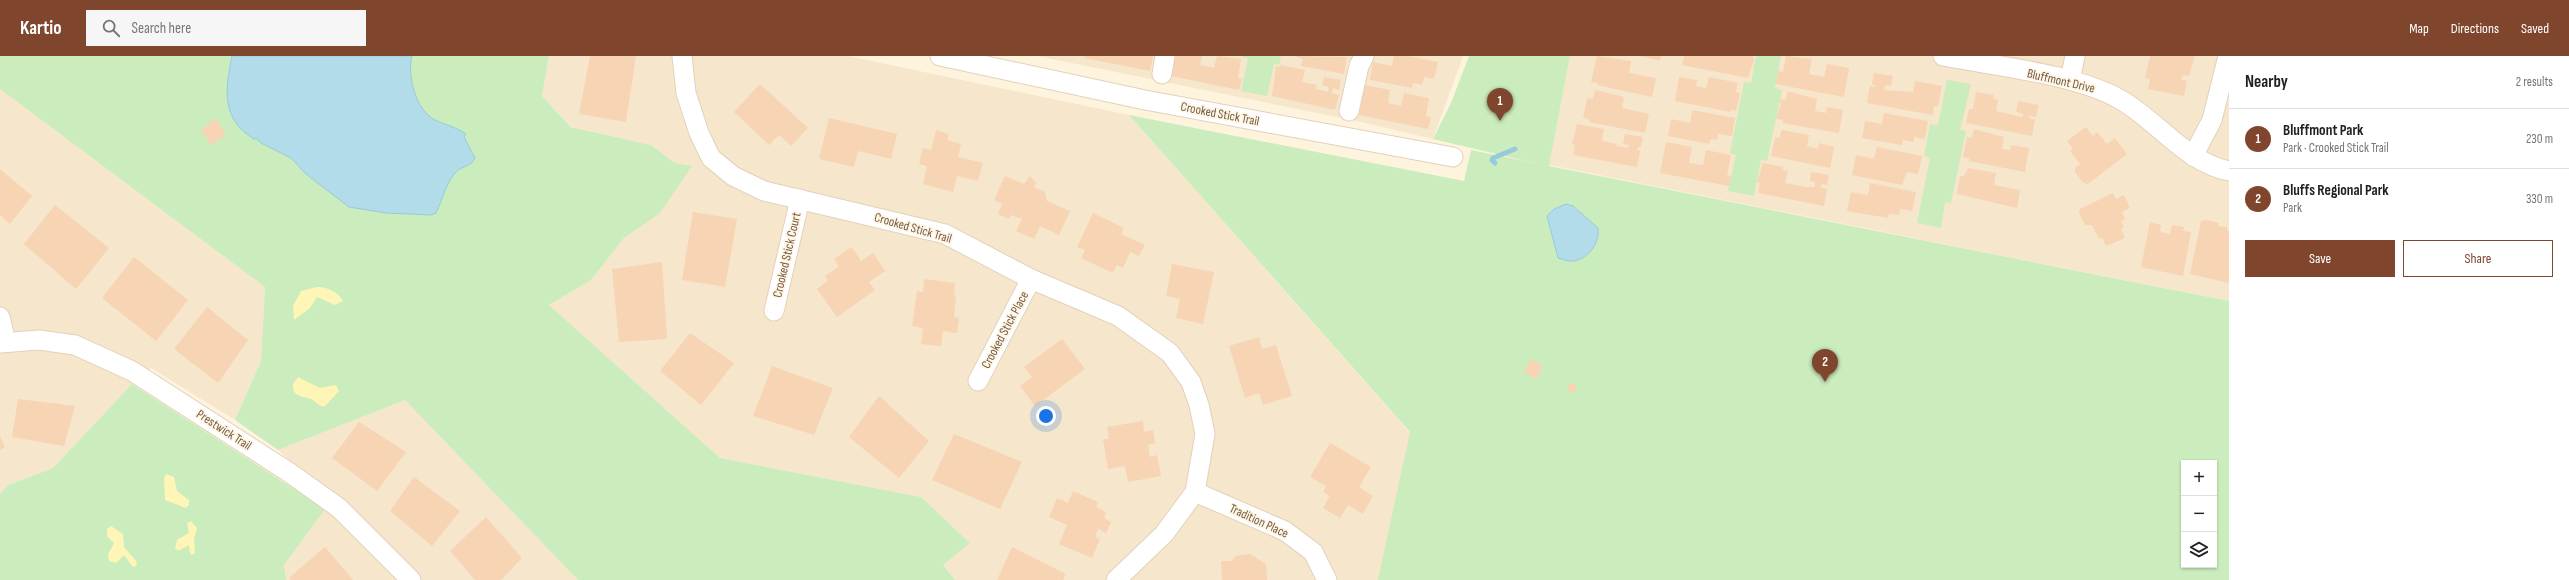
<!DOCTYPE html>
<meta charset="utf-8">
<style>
:root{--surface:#fff;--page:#f6f6f6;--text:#202124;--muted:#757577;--line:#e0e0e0;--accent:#7f452d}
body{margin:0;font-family:"Sofia Sans Condensed",sans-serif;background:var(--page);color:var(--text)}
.controls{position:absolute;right:12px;bottom:12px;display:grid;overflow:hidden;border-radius:0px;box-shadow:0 1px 3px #0004}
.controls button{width:36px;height:36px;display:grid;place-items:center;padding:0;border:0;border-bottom:1px solid var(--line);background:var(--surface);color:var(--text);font:20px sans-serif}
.you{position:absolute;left:1046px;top:360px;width:14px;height:14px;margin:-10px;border:3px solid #fff;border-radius:50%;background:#1a73e8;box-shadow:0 0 0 6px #1a73e833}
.badge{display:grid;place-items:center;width:26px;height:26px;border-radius:50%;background:var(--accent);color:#fff;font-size:13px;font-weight:700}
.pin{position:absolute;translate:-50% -33px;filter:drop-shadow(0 1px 2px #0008)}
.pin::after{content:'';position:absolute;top:21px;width:14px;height:12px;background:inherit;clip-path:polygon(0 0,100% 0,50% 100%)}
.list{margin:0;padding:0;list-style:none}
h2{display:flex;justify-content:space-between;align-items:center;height:52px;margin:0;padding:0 16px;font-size:17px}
h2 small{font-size:13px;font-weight:400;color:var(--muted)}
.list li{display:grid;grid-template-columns:26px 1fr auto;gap:12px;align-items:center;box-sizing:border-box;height:60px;padding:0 16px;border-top:1px solid var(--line)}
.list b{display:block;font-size:15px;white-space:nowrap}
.list p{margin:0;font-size:13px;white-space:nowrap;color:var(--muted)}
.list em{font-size:13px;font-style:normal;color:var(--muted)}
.actions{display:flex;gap:8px;padding:12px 16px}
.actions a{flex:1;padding:9px 0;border:1px solid var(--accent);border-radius:0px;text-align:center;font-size:14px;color:var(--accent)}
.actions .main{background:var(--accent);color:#fff}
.icon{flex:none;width:22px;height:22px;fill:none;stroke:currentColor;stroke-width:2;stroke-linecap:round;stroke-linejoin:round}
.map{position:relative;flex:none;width:2229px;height:524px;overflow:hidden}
header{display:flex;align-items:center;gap:24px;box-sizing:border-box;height:56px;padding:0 20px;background:var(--accent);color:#fff}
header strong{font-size:19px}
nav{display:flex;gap:22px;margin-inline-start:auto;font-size:14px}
.search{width:280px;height:36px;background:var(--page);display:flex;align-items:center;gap:10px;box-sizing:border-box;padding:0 14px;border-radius:0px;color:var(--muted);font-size:15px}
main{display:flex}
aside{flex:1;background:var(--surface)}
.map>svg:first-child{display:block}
</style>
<header>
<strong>Kartio</strong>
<div class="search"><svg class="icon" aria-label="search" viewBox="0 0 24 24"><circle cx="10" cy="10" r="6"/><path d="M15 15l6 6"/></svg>Search here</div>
<nav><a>Map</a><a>Directions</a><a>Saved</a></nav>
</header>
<main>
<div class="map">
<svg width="2229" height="524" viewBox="0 0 2229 524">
<rect width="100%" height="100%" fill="#fef4de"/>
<g fill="#f6e7cc">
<polygon points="549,0 848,0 1129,59 1412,379 1381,524 955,524 943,509 970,487 921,441 720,402 549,249 591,224 624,182 675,107 651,89 572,71 542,40"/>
<polygon points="1037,0 1463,0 1433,83 1361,66"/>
<polygon points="1570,0 2229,0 2229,245 1549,109"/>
<polygon points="0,33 265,231 261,305 235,364 151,312 132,328 53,412 8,429 0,438"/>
<polygon points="405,344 578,524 286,524 284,509 335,438 312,426 278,394"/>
</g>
<g fill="#cbecbc" fill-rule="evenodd">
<polygon points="0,0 549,0 542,40 571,71 651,89 675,107 692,110 660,157 624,182 591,224 549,249 720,402 921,441 970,487 943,509 955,524 578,524 405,344 278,394 235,364 261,305 265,231 0,33"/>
<polygon points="1281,0 1279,9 1274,8 1267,40 1241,35 1248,3 1241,0"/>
<path d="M1469,0H1570L1549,110L2229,245V524H1378L1410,376L1129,59L1464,125L1471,94L1539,108L1433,83L1451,47ZM2184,407H2214V509H2184Z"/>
<polygon points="1756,0 1781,0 1775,32 1782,34 1767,105 1761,104 1754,140 1728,135 1736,99 1730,97 1744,26 1751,27"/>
<polygon points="1947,24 1971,28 1960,74 1966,75 1951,147 1945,146 1941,172 1917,167 1930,102 1924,100 1930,68 1938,69"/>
<polygon points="132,328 325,453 284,509 286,524 0,524 0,438 8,429 53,412"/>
</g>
<g fill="#fff5b7">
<path d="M317,231C326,230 340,237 343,245L335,249L317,241L310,252L294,264L293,250L301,235Z"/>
<path d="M298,321L320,332L336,329L339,335L325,350C318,351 316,345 311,343C302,340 292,341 293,328Z"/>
<polygon points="166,418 174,421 177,435 189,444 189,449 186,452 165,444 164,423"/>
<polygon points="191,465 197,472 194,483 195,497 192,499 190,497 189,489 178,495 175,492 177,484 189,477 187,467"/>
<polygon points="111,470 123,478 124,491 137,506 136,510 133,511 124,499 116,507 109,505 108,498 114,487 107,480 107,473"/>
</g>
<g fill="#b2dce9" stroke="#97cbdb">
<path d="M232,0H412C407,19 415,54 435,64C446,69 456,71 466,78L464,81L475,102C471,111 461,110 455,117C445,129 443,143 436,157L431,159L386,157L349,151L306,118L291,102L261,87L257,83H254C221,63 225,34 232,0Z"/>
<path d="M1566,148L1573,150L1598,172C1600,187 1589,202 1574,205C1569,206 1562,203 1558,202L1547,160L1554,153Z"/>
</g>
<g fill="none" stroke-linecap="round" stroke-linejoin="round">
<polyline stroke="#97cbdb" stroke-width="5" points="1495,107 1492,104 1493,102 1515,93"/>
</g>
<g fill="#f6d4b4">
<polygon points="590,0 636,0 626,66 579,58"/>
<polygon points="1085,0 1153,0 1150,15 1084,2"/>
<polygon points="1175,0 1202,0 1200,9 1214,12 1217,0 1241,3 1238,22 1242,23 1239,34 1171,20"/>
<polygon points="1294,0 1347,1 1344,18 1301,10 1303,3"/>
<polygon points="1394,0 1408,0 1438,6 1434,23 1424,21 1422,29 1413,27 1412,32 1370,24 1373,6 1392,10"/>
<polygon points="1597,0 1631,5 1629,17 1656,22 1652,41 1597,29 1597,27 1591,26"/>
<polygon points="1640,0 1661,0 1660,5"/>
<polygon points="1684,0 1753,0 1754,4 1748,22 1682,9"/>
<polygon points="1786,0 1812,3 1809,18 1824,21 1827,8 1849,12 1844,41 1776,28 1778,15 1783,16"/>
<polygon points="2150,0 2195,0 2189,20 2183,19 2181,23 2187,25 2184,40 2148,33 2150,23 2145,22"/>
<polygon points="1280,9 1305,14 1302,26 1317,29 1316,33 1328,36 1329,31 1322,29 1324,21 1341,24 1339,34 1333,32 1332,37 1339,39 1335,54 1272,40 1276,10 1280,11"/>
<polygon points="1874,17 1893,20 1891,30 1885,29 1884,34 1913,36 1915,25 1942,30 1938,50 1934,50 1933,59 1867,47 1870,30 1877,31 1872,28"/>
<polygon points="1679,21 1697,24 1696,30 1706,32 1709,21 1738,27 1736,36 1740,37 1736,55 1731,54 1731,56 1675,45"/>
<polygon points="760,28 808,72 791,90 779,79 769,89 734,56"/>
<polygon points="1365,29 1390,34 1388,47 1401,50 1404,37 1429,42 1426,60 1431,61 1428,73 1359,59"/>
<polygon points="1595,34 1624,41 1622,52 1649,58 1645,77 1589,66 1589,63 1583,62 1587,42 1593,43"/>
<polygon points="1787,35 1817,43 1815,55 1826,57 1827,51 1843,54 1839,77 1782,67 1783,64 1776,63 1781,47 1779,47 1779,43 1786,44"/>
<polygon points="1976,36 1994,39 1993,43 1998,44 1996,55 2022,61 2023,58 2016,56 2018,45 2039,49 2036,61 2029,60 2029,62 2035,64 2032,80 1966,67 1969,53 1973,53"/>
<polygon points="1692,54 1735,62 1732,80 1718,78 1717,84 1711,83 1709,88 1668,80 1671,63 1690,67"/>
<polygon points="1884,57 1928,65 1925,83 1914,81 1914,86 1903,84 1902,89 1862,82 1865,65 1882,68"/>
<polygon points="216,62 226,79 211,89 201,74"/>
<polygon points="829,62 897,78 891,103 858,95 854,111 819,103"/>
<polygon points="1577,68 1604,73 1602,85 1617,88 1616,90 1628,92 1629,89 1623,88 1625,78 1643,81 1641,91 1638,91 1637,94 1640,95 1637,111 1573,99 1575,89 1572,88"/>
<polygon points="2086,71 2093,80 2097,76 2107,88 2115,82 2127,98 2088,128 2083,127 2075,116 2075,112 2080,108 2070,95 2073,93 2067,85"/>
<polygon points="1974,73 2004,81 2002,93 2010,94 2011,89 2029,92 2025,116 1969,105 1969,102 1963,101 1967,81 1972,82"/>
<polygon points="936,74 949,78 947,84 961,88 958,101 983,107 978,125 957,120 953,136 923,128 927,110 919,108 923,92 931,94"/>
<polygon points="1782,74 1809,79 1807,90 1818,93 1819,87 1834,91 1830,112 1771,100 1775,81 1779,82"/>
<polygon points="1666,86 1692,91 1689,107 1703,109 1706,94 1731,99 1727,119 1731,120 1729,130 1660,117"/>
<polygon points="1877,91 1922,100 1918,118 1907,116 1902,129 1852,119 1856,99 1874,103"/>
<polygon points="1763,107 1783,111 1783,114 1788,115 1785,127 1806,131 1815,131 1815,126 1810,125 1811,116 1829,119 1827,129 1821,128 1821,132 1827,133 1824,150 1758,137 1760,127 1757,126"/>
<polygon points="1968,112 1996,117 1994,129 2020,134 2017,152 1957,138 1960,120 1964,120"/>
<polygon points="0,113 32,140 10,168 0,159"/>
<polygon points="1005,120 1024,128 1030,120 1036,127 1034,131 1045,136 1047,145 1070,155 1059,179 1040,170 1034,183 1016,175 1022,163 1011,159 1009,163 998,158 1002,148 994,144"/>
<polygon points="1870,127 1916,136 1912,155 1900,153 1899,159 1889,158 1888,162 1847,155 1851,136 1868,139"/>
<polygon points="2113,137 2116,143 2124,139 2130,152 2122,156 2125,163 2121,165 2124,171 2121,172 2125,182 2106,190 2102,182 2099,183 2092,169 2085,169 2079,157 2080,153"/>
<polygon points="55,149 109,192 76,233 24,188"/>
<polygon points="693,156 737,163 725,231 682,224"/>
<polygon points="1093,157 1124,172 1121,178 1145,189 1139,200 1130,196 1123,212 1117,209 1113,217 1081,202 1085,194 1077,191"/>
<polygon points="2206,164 2219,167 2218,170 2227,171 2227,174 2229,175 2229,227 2190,218 2201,165"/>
<polygon points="2150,166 2161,169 2160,174 2163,177 2170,178 2172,169 2184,171 2183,175 2191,176 2183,220 2141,211"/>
<polygon points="852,191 861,205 873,197 885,215 869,226 875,234 837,261 817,233 828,225 825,220 839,210 834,203"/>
<polygon points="134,201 188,244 156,285 102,242"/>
<polygon points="662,206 667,283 619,286 612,213"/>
<polygon points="1172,208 1214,216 1203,268 1176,262 1180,243 1166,240"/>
<polygon points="924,223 955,227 954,239 956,239 954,261 959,262 957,277 943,275 941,290 921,288 923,272 912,270 917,235 923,236"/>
<polygon points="207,251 248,284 218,327 174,293"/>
<polygon points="690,277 734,307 701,349 660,315"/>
<polygon points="1259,281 1262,293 1276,289 1292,340 1263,349 1259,337 1245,342 1229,290"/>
<polygon points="1062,283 1085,313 1035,350 1020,330 1032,321 1024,311"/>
<polygon points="1531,303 1543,310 1536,323 1524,316"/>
<polygon points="772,310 833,332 814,379 753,360"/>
<polygon points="1569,328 1576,328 1576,336 1568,335"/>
<polygon points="879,340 929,385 899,422 849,381"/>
<polygon points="18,343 75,350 64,390 12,381"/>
<polygon points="1143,365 1144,376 1153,374 1155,387 1148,389 1150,401 1157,399 1161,420 1128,426 1125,410 1108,413 1103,383 1109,383 1107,371"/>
<polygon points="359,366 406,396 377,435 332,402"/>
<polygon points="954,378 1022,406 1000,453 932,424"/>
<polygon points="0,380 5,391 0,394"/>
<polygon points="1330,387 1371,411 1359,431 1373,440 1363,458 1348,449 1340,462 1323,452 1330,440 1323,436 1326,430 1310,421"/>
<polygon points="414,421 460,455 432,490 390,455"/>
<polygon points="1073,435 1098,446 1096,451 1106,456 1104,462 1111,466 1106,477 1098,473 1095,481 1100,483 1092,502 1059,488 1067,469 1049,461 1057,442 1068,447"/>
<polygon points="486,461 522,502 501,524 475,524 450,495"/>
<polygon points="325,491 353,524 291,524 289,522"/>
<polygon points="1012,491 1066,518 1063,524 997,524"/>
<polygon points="1250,498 1266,508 1267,524 1222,524 1221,505 1232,505 1235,500"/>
</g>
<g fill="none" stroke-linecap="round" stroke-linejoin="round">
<g stroke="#e2d1ba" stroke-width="21">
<g id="street">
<polyline points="682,0 686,37 699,77 711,102 733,120 764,135 945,178 1031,223 1118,260 1170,297 1191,326 1199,349 1205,378 1195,436 1164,478 1116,524"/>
<polyline points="940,0 1145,44 1453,101"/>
<path d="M1943,0C1995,10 2076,18 2121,44C2158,65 2185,106 2229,115"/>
<polyline points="1162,18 1165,0"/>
<polyline points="2070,24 2075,0"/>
<polyline points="1349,55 1359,10 1364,0"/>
<polyline points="2193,100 2212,64 2228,0"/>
<polyline points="774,255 800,143"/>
<polyline points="0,261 6,286"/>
<polyline points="0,287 39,284 75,289 132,315 290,417 339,452 411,524"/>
<polyline points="978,325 1031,223"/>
<polyline points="1195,436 1285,475 1313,496 1327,524"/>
</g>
</g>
<use href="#street" stroke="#fff" stroke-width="19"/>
</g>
<g text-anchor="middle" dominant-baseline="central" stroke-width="3.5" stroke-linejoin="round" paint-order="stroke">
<g font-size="13" fill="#765a45" stroke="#fff7e6">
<text transform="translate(2061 25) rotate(13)">Bluffmont Drive</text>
<text transform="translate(1220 58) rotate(11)">Crooked Stick Trail</text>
<text transform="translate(913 172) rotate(16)">Crooked Stick Trail</text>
<text transform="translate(787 199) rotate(-77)">Crooked Stick Court</text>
<text transform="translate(1005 274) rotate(-62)">Crooked Stick Place</text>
<text transform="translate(224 374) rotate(33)">Prestwick Trail</text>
<text transform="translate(1259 465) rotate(25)">Tradition Place</text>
</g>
</g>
</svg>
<div class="controls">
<button>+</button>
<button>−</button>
<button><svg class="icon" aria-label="layers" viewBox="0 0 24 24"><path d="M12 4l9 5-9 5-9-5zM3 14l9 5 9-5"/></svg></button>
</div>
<div class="you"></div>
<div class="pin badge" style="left:1500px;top:65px">1</div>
<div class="pin badge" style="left:1825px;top:326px">2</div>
</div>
<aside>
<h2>Nearby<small>2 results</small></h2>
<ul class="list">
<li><span class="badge">1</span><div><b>Bluffmont Park</b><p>Park · Crooked Stick Trail</p></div><em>230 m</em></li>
<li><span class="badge">2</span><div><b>Bluffs Regional Park</b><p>Park</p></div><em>330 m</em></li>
</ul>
<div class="actions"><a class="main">Save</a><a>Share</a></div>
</aside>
</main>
